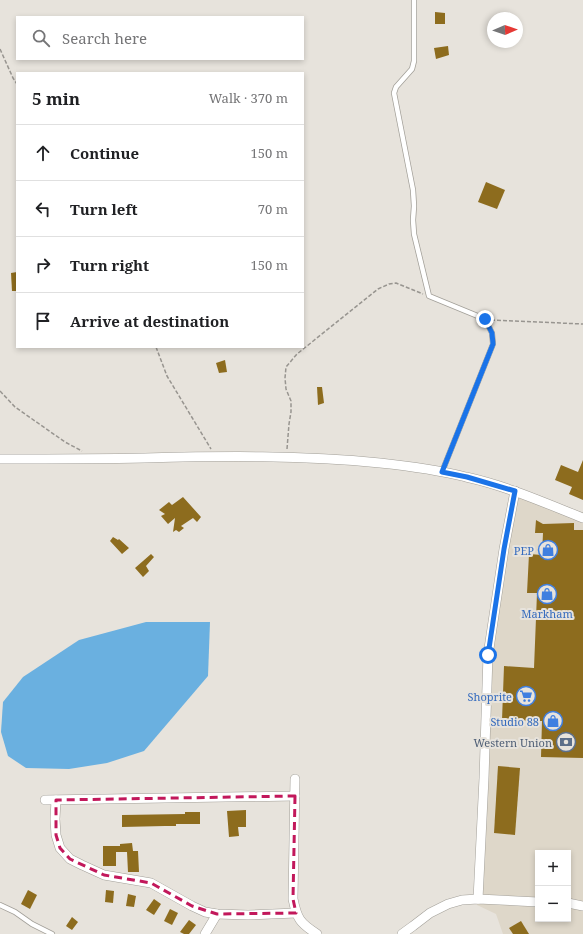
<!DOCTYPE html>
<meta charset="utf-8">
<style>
:root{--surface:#fff;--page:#f6f6f6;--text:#202124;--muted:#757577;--line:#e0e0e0}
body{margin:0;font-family:"Noto Serif",serif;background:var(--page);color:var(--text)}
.controls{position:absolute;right:12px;bottom:12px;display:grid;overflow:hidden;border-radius:0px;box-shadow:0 2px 6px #0003}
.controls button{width:36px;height:36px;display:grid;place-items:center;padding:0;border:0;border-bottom:1px solid var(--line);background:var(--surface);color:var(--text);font:20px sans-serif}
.compass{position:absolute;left:487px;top:12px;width:36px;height:36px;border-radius:50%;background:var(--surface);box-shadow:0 2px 6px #0003;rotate:88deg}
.stop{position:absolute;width:12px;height:12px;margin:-9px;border:3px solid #1a73e8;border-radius:50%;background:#fff}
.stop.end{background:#1a73e8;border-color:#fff;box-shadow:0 1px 4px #0008}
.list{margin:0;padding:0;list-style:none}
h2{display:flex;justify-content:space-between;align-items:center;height:52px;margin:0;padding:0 16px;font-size:17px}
h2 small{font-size:13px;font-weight:400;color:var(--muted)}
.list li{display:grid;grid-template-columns:26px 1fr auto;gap:12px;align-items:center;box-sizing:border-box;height:56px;padding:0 16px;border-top:1px solid var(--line)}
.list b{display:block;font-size:15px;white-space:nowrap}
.list em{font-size:13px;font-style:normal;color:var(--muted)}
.icon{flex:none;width:22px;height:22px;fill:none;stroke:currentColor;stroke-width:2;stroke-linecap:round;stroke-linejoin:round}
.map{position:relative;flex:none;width:583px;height:934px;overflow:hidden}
.search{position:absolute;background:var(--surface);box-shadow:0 2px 6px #0003;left:16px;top:16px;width:288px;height:44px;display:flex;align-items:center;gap:10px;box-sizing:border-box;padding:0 14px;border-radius:0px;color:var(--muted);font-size:15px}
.panel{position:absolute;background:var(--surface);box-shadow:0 2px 6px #0003;left:16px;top:72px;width:288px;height:276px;border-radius:0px}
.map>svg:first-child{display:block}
</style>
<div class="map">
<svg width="583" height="934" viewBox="0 0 583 934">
<rect width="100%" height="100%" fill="#e7e3dc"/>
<path fill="#ded7c9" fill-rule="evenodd" d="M515,491L583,518V934H503L496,914L477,905L488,655ZM538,853H568V919H538Z"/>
<polygon fill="#6ab0e0" points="146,622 210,622 208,676 144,751 107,763 69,769 26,768 8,756 1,732 3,702 23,677 79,640"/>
<g fill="#8d6c1e">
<polygon points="435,12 445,13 445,24 435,24"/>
<polygon points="448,46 449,55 436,59 434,48"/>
<polygon points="486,182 505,190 497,209 478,202"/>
<polygon points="17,272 17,291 12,291 11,273"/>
<polygon points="225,360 227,372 219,373 216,363"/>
<polygon points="317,387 322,387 324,403 318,405"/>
<polygon points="583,460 583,500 569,494 572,487 555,480 561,465 578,472"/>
<polygon points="183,497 201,517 197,522 193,518 181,526 184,528 179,532 176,530 173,532 175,518 168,524 161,516 165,514 159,510 169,502 172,505"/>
<polygon points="536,520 543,524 574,523 574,530 583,530 583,758 541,757 542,721 502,720 504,666 534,668 537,593 527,593 529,554 542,555 543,533 535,533"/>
<polygon points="113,537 118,540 119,539 129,548 122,554 110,541"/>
<polygon points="151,554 154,557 146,566 149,571 143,577 135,568"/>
<polygon points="498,766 520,768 515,835 494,833"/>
<polygon points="246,810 246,827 238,827 239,836 229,837 227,811"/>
<polygon points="185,812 200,812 200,824 176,824 176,826 165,826 122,827 122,815 185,814"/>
<polygon points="132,843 133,851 138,851 139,872 128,872 127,852 116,852 116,866 103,866 103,846 120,846 120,844"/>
<polygon points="28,890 37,895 30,909 21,904"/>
<polygon points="106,890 114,891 113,903 105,902"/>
<polygon points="128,894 136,896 134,907 126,906"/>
<polygon points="154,899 161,904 154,915 146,910"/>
<polygon points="170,909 178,913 172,925 164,921"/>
<polygon points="72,917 78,922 72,930 66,926"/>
<polygon points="189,920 196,925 189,934 184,934 180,932"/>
<polygon points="521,921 529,934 513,934 509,928"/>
</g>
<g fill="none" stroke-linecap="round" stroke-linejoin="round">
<g stroke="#a29f98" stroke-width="6">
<g id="lane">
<polyline points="414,0 414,61 412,69 396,87 394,93 413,190 414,206 413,220 414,234 429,296 485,319 492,333 493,344 442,472"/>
<polyline points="0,905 15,912 32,924 52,934"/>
</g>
</g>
<g stroke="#a29f98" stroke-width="10">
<g id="street">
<path d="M0,459C48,459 97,459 145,458C223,456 302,455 380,463C409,466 438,470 466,477C507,486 545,503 583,518"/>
<path d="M295,779L293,899C297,919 300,923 317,934"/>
<polyline points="45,800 295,796"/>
<polyline points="56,800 55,819 56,835 60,848 70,859 82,865 104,875 151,883 192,906 205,912 217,914 248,915 296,913"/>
<polyline points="478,899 484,778 488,655 504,549 515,491"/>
<polyline points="568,903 583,906"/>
<polyline points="205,934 217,914"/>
<polyline points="402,934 413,926 430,913 448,904 462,900 478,899 538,902"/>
</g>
</g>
<g stroke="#989590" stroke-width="1.5" stroke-dasharray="4 2" stroke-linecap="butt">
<polyline points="0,49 13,78 17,84"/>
<polyline points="491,320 583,324"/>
<polyline points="156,347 167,376 211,449"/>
<polyline points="0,391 15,407 65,442 82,451"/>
<polyline points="287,449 289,424 291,412 291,401 286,389 285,378 286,367 297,354 378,289 389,284 396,283 423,294"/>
</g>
<use href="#lane" stroke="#fff" stroke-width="4.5"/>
<use href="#street" stroke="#fff" stroke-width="9"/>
</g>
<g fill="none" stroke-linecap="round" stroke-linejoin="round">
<polyline stroke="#1a73e8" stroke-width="5" points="485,319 492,333 493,344 442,472 467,477 515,491 504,549 488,655"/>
</g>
<path fill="none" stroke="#c2185b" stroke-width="3" stroke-dasharray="8 5" stroke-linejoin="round" d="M295,796L293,899L296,913L217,914L192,906L151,883L104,875L70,859L60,848L56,835V800Z"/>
<defs>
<g id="shop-ring" transform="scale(1)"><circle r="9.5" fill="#e7e3dc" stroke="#3f7fe0" stroke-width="1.5"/><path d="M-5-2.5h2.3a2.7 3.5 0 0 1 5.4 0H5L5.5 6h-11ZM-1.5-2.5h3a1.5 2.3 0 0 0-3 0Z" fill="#3f7fe0"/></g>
<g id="supermarket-ring" transform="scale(1)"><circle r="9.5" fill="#e7e3dc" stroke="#3f7fe0" stroke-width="1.5"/><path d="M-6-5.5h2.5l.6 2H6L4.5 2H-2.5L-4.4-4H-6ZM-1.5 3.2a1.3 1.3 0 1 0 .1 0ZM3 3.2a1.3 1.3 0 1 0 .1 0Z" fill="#3f7fe0"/></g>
<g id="bank-ring" transform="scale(1)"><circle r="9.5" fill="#e7e3dc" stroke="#5c6f8a" stroke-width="1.5"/><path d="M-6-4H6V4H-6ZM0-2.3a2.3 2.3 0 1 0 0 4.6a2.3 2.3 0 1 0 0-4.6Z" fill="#5c6f8a"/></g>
</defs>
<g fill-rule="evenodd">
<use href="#shop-ring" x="548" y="550"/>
<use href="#shop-ring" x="547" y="594"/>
<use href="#supermarket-ring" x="526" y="696"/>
<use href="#shop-ring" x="553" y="721"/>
<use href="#bank-ring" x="566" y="742"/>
</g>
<g text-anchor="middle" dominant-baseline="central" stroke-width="4" stroke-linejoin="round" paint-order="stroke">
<g font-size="11" fill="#366cbe" stroke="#e7e3dc" text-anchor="end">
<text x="534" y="550">PEP</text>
<text x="547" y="613" text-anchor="middle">Markham</text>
<text x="512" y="696">Shoprite</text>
<text x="539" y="721">Studio 88</text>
</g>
<g font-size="11" fill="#4e5e75" stroke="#e7e3dc" text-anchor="end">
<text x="552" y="742">Western Union</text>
</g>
</g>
</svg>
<div class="controls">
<button>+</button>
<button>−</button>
</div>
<svg class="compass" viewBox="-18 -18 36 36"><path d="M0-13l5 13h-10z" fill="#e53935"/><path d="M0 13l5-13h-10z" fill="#757577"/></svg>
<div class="stop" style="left:488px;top:655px"></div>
<div class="stop end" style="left:485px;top:319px"></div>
<div class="search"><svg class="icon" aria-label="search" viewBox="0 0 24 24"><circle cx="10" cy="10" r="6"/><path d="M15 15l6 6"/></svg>Search here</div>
<section class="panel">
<h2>5 min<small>Walk · 370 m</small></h2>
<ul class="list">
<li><svg class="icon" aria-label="ahead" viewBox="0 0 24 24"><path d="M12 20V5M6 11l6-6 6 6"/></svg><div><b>Continue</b></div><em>150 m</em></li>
<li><svg class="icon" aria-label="left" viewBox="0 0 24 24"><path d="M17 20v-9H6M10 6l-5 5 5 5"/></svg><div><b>Turn left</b></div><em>70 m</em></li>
<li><svg class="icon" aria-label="right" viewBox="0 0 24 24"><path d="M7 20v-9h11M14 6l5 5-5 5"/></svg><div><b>Turn right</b></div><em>150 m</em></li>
<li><svg class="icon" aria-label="arrive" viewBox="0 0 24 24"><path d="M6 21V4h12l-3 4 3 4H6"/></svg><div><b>Arrive at destination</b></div></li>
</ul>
</section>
</div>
